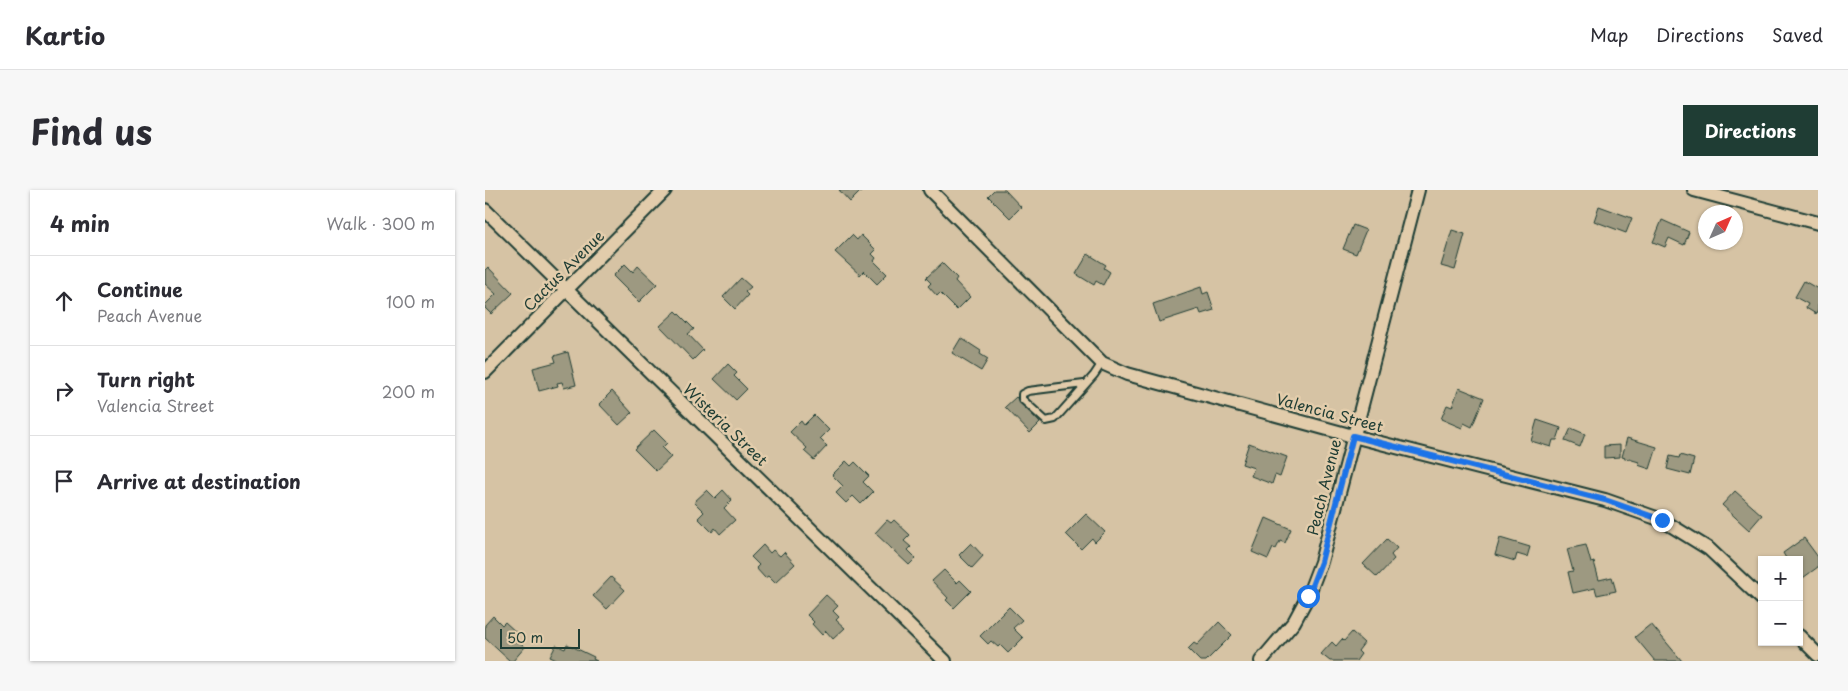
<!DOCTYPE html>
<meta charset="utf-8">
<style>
:root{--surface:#fff;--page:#f7f7f7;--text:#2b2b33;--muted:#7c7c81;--line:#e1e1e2;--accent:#1f3d34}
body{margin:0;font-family:"Playpen Sans",sans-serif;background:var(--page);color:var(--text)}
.controls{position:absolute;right:15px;bottom:15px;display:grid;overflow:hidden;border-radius:0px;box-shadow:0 1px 4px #0004}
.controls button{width:45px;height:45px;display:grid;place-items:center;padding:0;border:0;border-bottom:1px solid var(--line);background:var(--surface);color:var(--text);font:25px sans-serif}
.compass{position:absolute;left:1213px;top:15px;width:45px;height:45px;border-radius:50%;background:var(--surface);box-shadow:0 1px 4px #0004;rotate:45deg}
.scale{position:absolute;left:15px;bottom:12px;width:80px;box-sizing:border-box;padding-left:5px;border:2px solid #1f3d34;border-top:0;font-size:14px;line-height:18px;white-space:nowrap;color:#1f3d34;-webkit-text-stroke:4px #e2ccab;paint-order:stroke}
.stop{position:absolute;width:15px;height:15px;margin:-11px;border:4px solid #1a73e8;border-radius:50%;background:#fff}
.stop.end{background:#1a73e8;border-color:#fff;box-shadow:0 1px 5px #0008}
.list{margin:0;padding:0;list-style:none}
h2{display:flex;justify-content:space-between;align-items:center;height:65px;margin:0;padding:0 20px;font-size:21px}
h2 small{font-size:16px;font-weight:400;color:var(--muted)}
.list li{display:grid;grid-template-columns:32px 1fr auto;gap:15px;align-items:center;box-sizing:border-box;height:90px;padding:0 20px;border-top:1px solid var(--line)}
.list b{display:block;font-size:19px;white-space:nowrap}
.list p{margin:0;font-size:16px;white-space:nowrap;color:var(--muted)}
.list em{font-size:16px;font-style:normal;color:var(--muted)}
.icon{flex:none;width:28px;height:28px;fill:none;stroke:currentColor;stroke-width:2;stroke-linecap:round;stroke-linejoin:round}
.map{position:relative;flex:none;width:1333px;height:471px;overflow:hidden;border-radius:0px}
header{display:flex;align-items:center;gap:30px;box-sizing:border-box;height:70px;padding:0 25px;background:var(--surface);border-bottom:1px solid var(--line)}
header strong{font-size:24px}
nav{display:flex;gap:28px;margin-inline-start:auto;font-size:18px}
.intro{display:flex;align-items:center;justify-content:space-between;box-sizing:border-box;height:120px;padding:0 30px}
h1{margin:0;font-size:35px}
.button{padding:12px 22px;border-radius:0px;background:var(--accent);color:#fff;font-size:18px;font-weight:700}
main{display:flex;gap:30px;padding:0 30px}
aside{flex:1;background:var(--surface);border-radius:0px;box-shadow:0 1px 4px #0004}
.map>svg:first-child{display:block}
</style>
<header>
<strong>Kartio</strong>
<nav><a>Map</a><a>Directions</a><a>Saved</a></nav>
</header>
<div class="intro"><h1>Find us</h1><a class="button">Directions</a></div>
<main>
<aside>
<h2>4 min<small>Walk · 300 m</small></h2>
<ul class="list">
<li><svg class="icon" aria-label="ahead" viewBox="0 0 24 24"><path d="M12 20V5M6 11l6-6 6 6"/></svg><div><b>Continue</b><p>Peach Avenue</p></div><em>100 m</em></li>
<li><svg class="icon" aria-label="right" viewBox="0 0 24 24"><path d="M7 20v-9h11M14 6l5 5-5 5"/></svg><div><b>Turn right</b><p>Valencia Street</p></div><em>200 m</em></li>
<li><svg class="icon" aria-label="arrive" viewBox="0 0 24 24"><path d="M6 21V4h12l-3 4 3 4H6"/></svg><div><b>Arrive at destination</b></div></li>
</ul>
</aside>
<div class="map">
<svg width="1333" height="471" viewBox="0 0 1333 471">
<rect width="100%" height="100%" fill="#d6c3a4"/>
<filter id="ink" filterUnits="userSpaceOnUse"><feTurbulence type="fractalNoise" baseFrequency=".02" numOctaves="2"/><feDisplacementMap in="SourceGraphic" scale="10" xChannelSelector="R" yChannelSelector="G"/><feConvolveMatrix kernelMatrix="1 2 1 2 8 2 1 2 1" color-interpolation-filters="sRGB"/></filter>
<g filter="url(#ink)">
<g fill="#9d9981" stroke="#1f3d34">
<polygon points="354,0 377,0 365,12"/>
<polygon points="509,0 520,0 536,17 525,28 503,6"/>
<polygon points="1114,16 1147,28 1141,43 1109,31"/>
<polygon points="1177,30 1204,42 1199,55 1184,48 1180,57 1168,52"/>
<polygon points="868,35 881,40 871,64 858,59"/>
<polygon points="967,40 980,44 970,80 956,76"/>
<polygon points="367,45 372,50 376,45 391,60 387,64 391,68 389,71 402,84 392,94 379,81 375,85 350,62"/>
<polygon points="603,64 621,75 619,78 625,82 618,95 611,91 609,95 591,84"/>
<polygon points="457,73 472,88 470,91 485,107 472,120 455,103 452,106 443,96 446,93 441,88"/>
<polygon points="140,74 148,82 153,76 172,94 154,112 128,86"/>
<polygon points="3,77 28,103 6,124 0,118 0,115 11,104 0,94 0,80"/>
<polygon points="256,88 266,97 260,102 263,105 250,119 238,107"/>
<polygon points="1319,91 1333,99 1333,120 1331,124 1321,118 1323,114 1310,107"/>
<polygon points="716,97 718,104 723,102 729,120 716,124 714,119 674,132 668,114"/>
<polygon points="191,121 209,139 203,144 218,160 208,170 175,136"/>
<polygon points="476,148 496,161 495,164 503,169 496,181 467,163"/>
<polygon points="83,162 91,195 79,198 77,192 72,193 73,196 54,201 48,178 71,172 69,166"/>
<polygon points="243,174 252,183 249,186 262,199 251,210 229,189"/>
<polygon points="974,198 999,208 987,237 979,233 977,238 956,229 962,215 967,217"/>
<polygon points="127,201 147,223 134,235 114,214"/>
<polygon points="531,207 555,233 545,243 520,217"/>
<polygon points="329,225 344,240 335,249 342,256 329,270 319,261 322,258 305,242 316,231 319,235"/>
<polygon points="1052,230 1076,238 1072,250 1068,250 1066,257 1046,251"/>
<polygon points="1086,238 1100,244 1095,257 1080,251"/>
<polygon points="169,240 182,253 177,258 186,267 171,281 149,259"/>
<polygon points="1142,248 1172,257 1165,279 1153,275 1154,272 1137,267"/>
<polygon points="764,253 802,267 795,287 790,285 787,294 766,286 769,278 757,274"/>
<polygon points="1135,255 1135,267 1119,268 1119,256"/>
<polygon points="1195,265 1209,269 1205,285 1182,279 1185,266 1194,268"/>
<polygon points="361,271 366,276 370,272 384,286 378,292 388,302 376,314 368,306 361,313 351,303 358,296 347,285"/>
<polygon points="222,300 230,308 238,300 247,310 239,318 250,330 235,344 230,338 227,342 213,328 219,322 209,312"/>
<polygon points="1250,301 1277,325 1264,340 1237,315"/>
<polygon points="601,324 620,342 610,352 607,348 596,359 581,344"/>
<polygon points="781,328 806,339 800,353 795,351 791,359 788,358 783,369 767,362"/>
<polygon points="402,330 406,333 409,330 425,345 419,351 426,357 423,360 431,368 424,375 390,343"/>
<polygon points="1015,348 1045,357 1042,367 1032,364 1030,371 1010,365"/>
<polygon points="1319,348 1333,367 1333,377 1315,390 1314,370 1302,370 1298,363"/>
<polygon points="902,349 912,358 906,365 909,369 892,387 878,374"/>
<polygon points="486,353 498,366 487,378 474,365"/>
<polygon points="278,355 285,363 288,360 295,366 299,362 310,374 290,393 283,386 280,388 271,378 274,375 266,367"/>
<polygon points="1101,355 1106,373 1109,372 1114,390 1127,387 1131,401 1112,405 1110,398 1088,403 1083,382 1088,381 1082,359"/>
<polygon points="459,380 472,393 475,390 486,401 469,418 461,410 463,408 447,391"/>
<polygon points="126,387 140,400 122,419 108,406"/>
<polygon points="341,405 353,416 348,421 354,427 351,430 360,438 348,449 341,441 337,445 327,434 329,432 322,425"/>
<polygon points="524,417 537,430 528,438 538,448 523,463 515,455 513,457 506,451 503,454 495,446"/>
<polygon points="8,426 17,435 20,432 32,443 29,446 40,457 28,471 25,471 0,448 0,435"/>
<polygon points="734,432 747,445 721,471 715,471 703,459 709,453 712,455"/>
<polygon points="1166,434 1197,471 1170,471 1150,447"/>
<polygon points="867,442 879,453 873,461 876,464 871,471 845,471 836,464 847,452 851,456 857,449 859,451"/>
<polygon points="82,454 109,467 108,469 112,471 74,471 65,467 71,455 80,459"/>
</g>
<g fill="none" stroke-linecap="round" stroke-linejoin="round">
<g stroke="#1f3d34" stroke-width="10">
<polyline id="lane" points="599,194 543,201 537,204 537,209 561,231 570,229 609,185 617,173"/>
</g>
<g stroke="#1f3d34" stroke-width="16">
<g id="street">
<polyline points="445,0 617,173 642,184 868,246 1120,310 1177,330 1224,359 1277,409"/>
<polyline points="1209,0 1333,33"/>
<polyline points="0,20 460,471"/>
<polyline points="0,182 180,0"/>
<polyline points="1314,446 1333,465"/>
<polyline points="776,471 809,432 823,406 836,372 933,0"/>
</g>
</g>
<use href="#lane" stroke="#e2ccab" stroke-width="6"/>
<use href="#street" stroke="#e2ccab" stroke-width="12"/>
</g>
</g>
<g fill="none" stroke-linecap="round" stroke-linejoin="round" filter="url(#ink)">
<polyline stroke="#1a73e8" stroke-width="6" points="823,406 836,372 868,246 1120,310 1177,330"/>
</g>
<g text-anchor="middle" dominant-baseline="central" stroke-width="5" stroke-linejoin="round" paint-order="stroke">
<g font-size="15" fill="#1f3d34" stroke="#e2ccab">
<text transform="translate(78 80) rotate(-45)">Cactus Avenue</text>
<text transform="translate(845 222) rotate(15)">Valencia Street</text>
<text transform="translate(241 234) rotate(44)">Wisteria Street</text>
<text transform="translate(838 297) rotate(-76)">Peach Avenue</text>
</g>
</g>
</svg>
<div class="controls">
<button>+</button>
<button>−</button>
</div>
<svg class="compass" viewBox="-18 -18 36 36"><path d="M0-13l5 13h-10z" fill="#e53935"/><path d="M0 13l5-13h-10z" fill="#7c7c81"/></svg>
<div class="scale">50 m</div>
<div class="stop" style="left:823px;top:406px"></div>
<div class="stop end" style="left:1177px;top:330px"></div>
</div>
</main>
